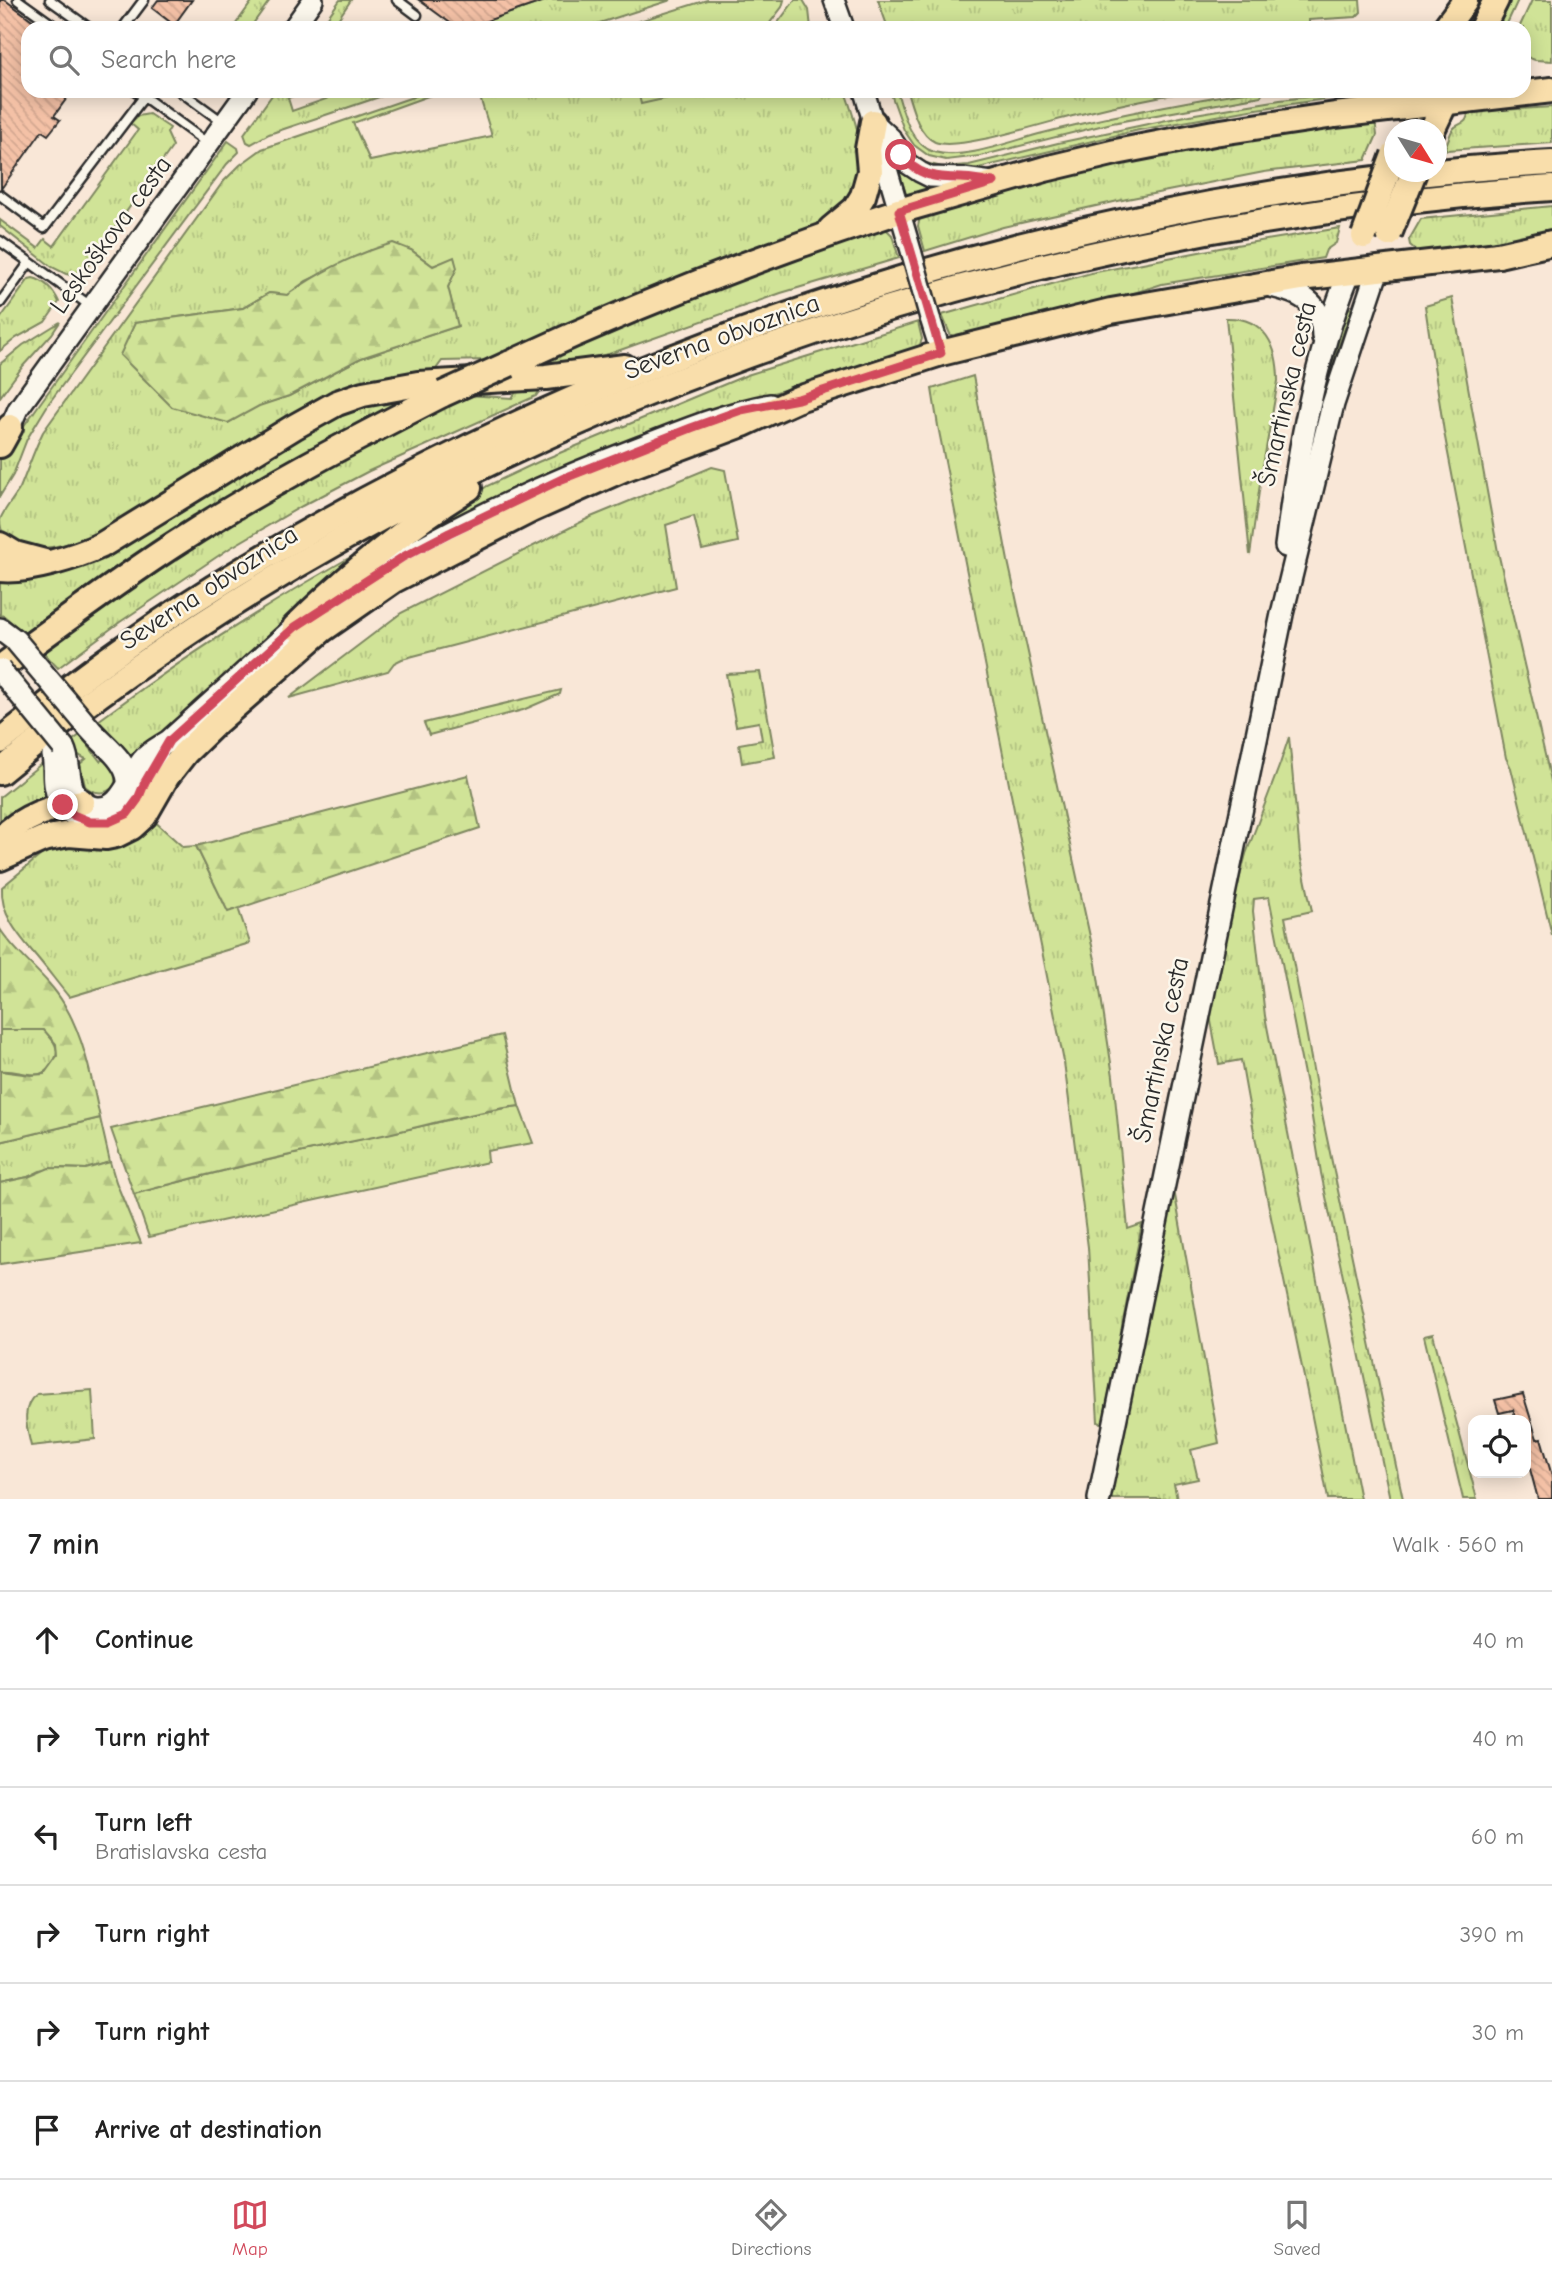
<!DOCTYPE html>
<meta charset="utf-8">
<style>
:root{--surface:#fff;--page:#f2f2f2;--text:#222;--muted:#767676;--line:#e0e0e0;--accent:#d1495b}
body{margin:0;font-family:"Comic Neue",sans-serif;background:var(--page);color:var(--text)}
.controls{position:absolute;right:21px;bottom:21px;display:grid;overflow:hidden;border-radius:14px;box-shadow:0 4px 18px #0003}
.controls button{width:63px;height:63px;display:grid;place-items:center;padding:0;border:0;border-bottom:2px solid var(--line);background:var(--surface);color:var(--text);font:35px sans-serif}
.compass{position:absolute;left:1384px;top:119px;width:63px;height:63px;border-radius:50%;background:var(--surface);box-shadow:0 4px 18px #0003;rotate:127deg}
.stop{position:absolute;width:21px;height:21px;margin:-16px;border:5px solid #d1495b;border-radius:50%;background:#fff}
.stop.end{background:#d1495b;border-color:#fff;box-shadow:0 2px 7px #0008}
.list{margin:0;padding:0;list-style:none}
h2{display:flex;justify-content:space-between;align-items:center;height:91px;margin:0;padding:0 28px;font-size:30px}
h2 small{font-size:23px;font-weight:400;color:var(--muted)}
.list li{display:grid;grid-template-columns:46px 1fr auto;gap:21px;align-items:center;box-sizing:border-box;height:98px;padding:0 28px;border-top:2px solid var(--line)}
.list b{display:block;font-size:26px;white-space:nowrap}
.list p{margin:0;font-size:23px;white-space:nowrap;color:var(--muted)}
.list em{font-size:23px;font-style:normal;color:var(--muted)}
.icon{flex:none;width:38px;height:38px;fill:none;stroke:currentColor;stroke-width:2;stroke-linecap:round;stroke-linejoin:round}
.map{position:relative;flex:none;width:1552px;height:1499px;overflow:hidden}
.search{position:absolute;background:var(--surface);box-shadow:0 4px 18px #0003;left:21px;right:21px;top:21px;height:77px;display:flex;align-items:center;gap:18px;box-sizing:border-box;padding:0 24px;border-radius:21px;color:var(--muted);font-size:26px}
.sheet{height:679px;background:var(--surface)}
nav{display:flex;justify-content:space-around;align-items:center;box-sizing:border-box;height:98px;border-top:2px solid var(--line);background:var(--surface);font-size:19px;color:var(--muted)}
nav a{display:grid;justify-items:center;gap:4px}
nav .on{color:var(--accent)}
.map>svg:first-child{display:block}
</style>
<div class="map">
<svg width="1552" height="1499" viewBox="0 0 1552 1499">
<defs>
<pattern id="grass-tufts" width="24" height="20" patternUnits="userSpaceOnUse" patternTransform="scale(1.75)"><rect width="24" height="20" fill="#d0e397"/><path d="M3 7l-1-3M5 7V3M7 7l1-3M15 17l-1-3M17 17v-4M19 17l1-3" fill="none" stroke="#b3c382"/></pattern>
<pattern id="forest-firs" width="22" height="20" patternUnits="userSpaceOnUse" patternTransform="scale(1.75)"><rect width="22" height="20" fill="#d0e397"/><path d="M5 1l3.5 6h-7zM16 11l3.5 6h-7z" fill="#b3c382"/></pattern>
<pattern id="building-back-hatch" width="6" height="6" patternUnits="userSpaceOnUse" patternTransform="scale(1.75)"><rect width="6" height="6" fill="#f4c1a6"/><path d="M-1 5l2 2M0 0l6 6M5-1l2 2" fill="none" stroke="#d1a68f"/></pattern>
</defs>
<rect width="100%" height="100%" fill="#f9e7d7"/>
<filter id="ink" filterUnits="userSpaceOnUse"><feTurbulence type="fractalNoise" baseFrequency=".0143" numOctaves="2"/><feDisplacementMap in="SourceGraphic" scale="14" xChannelSelector="R" yChannelSelector="G"/><feConvolveMatrix kernelMatrix="1 2 1 2 8 2 1 2 1" color-interpolation-filters="sRGB"/></filter>
<g filter="url(#ink)">
<g fill="url(#grass-tufts)" stroke="#7e8761" stroke-width="2" fill-rule="evenodd">
<polygon points="253,0 270,0 250,28 233,28"/>
<polygon points="340,0 351,0 332,28 320,28"/>
<polygon points="548,0 671,0 584,28 473,28 472,26"/>
<polygon points="795,0 803,0 809,10 811,28 774,28"/>
<polygon points="878,0 1360,0 1361,12 1356,17 1309,20 1309,28 1235,28 1234,23 1150,28 888,28"/>
<polygon points="1507,0 1518,0 1505,28 1498,28"/>
<polygon points="1532,0 1552,0 1552,61 1535,60 1524,56 1524,28 1519,28"/>
<polygon points="275,91 297,92 296,95 288,98 292,111 326,99 329,94 333,96 337,91 397,91 269,134 251,144 247,142 244,134"/>
<path d="M430,91H442L353,123L370,161L492,136L478,91H638L642,103L699,91H723L724,93L726,91H845C855,122 871,159 855,191C850,202 829,217 820,225L490,360L442,361L433,373C405,375 379,378 351,386L102,532C77,542 26,561 4,535C1,530 0,526 0,520C2,512 15,497 20,488C28,469 34,450 43,432L223,182L240,165L262,149ZM371,250H411L433,266L454,258L456,268L448,287L457,326L361,358L289,396L259,405L228,423L135,323L243,308L269,293L287,295L306,281Z"/>
<path d="M890,91H897C903,112 910,144 934,152C964,161 1014,140 1043,133C1066,127 1088,122 1111,117C1158,107 1205,98 1252,91L1263,92L1261,96L1112,123L980,156L946,160L929,156L914,145L904,130Z"/>
<path d="M907,91H1191C1154,97 1117,105 1081,114C1052,120 958,152 935,142C918,134 912,107 907,91Z"/>
<polygon points="1362,91 1339,97 1250,110 1139,130 970,170 938,172 918,163 914,155 926,163 942,167 969,165 1058,143 1195,114 1280,100"/>
<path d="M1552,107V143L1447,150L1445,147C1448,142 1450,133 1453,129C1460,121 1467,126 1468,112Z"/>
<polygon points="149,114 170,128 167,133 173,146 80,277 66,274 52,267 0,226 0,220 38,248 45,239 54,246 138,130 130,123 138,116"/>
<polygon points="1375,120 1377,135 1366,160 1264,172 1127,199 1003,227 925,251 918,226 920,217 1022,185 1224,138"/>
<polygon points="228,141 238,148 239,152 227,164 49,403 27,439 13,475 0,496 0,459 3,455"/>
<polygon points="901,168 938,186 939,188 907,198 899,171"/>
<polygon points="1552,206 1552,232 1420,254 1410,245 1409,240 1421,219"/>
<polygon points="885,228 892,235 899,258 781,293 609,354 532,369 535,365 714,289"/>
<polygon points="1340,228 1336,243 1326,250 1323,258 1162,284 1097,305 956,338 950,334 942,315 1091,273 1230,246"/>
<path d="M33,278C45,281 54,291 59,302L45,322L16,338L0,351V319L29,279Z"/>
<polygon points="1452,298 1498,552 1552,785 1552,935 1511,768 1506,758 1444,432 1425,306"/>
<polygon points="1352,308 1319,402 1340,310"/>
<path d="M1226,318C1265,317 1278,346 1278,381L1261,477L1250,555Z"/>
<polygon points="60,322 52,334 23,366 0,397 0,364 23,345"/>
<polygon points="918,322 922,339 918,350 893,360 762,396 409,544 487,486 538,462 747,375"/>
<polygon points="973,376 1008,561 1096,964 1113,1076 1128,1229 1142,1224 1103,1424 1098,1422 1088,1247 1064,1062 938,426 932,389"/>
<polygon points="518,389 541,389 536,396 369,471 302,506 230,548 120,622 58,668 41,650 174,555 332,463 467,395 512,398"/>
<path d="M418,393L338,434L174,530L24,633L4,616L0,615V578C52,575 77,573 124,547L324,424L368,404Z"/>
<polygon points="712,467 725,470 738,542 702,550 694,516 666,525 676,587 402,659 394,663 388,671 289,698 401,613 591,517"/>
<path d="M370,546L133,758L98,721C185,656 275,599 370,546Z"/>
<polygon points="760,672 775,757 742,763 739,744 762,740 759,722 736,726 726,674"/>
<polygon points="561,690 560,694 523,710 429,735 424,723"/>
<path d="M80,735L100,761L104,759C107,763 112,768 114,773C121,791 98,799 85,786L80,764L86,759L80,756L69,743Z"/>
<path d="M1289,737L1300,854L1312,911L1285,917L1317,1091L1403,1499H1390L1321,1173L1310,1105L1269,897L1254,899L1253,911L1265,1016L1360,1499H1328C1301,1352 1266,1207 1241,1060L1219,1064L1210,1016L1234,898L1246,854L1280,764Z"/>
<polygon points="46,760 52,799 0,831 0,797"/>
<path d="M152,819L183,847L196,846L228,911L238,908L250,943L69,997C58,984 48,970 37,957C21,938 0,916 2,887L46,851L81,843Z"/>
<path d="M34,1028L44,1030C51,1038 61,1047 55,1059C42,1087 22,1068 0,1071V1030Z"/>
<path d="M519,1106L533,1143L487,1151L488,1162L149,1237L134,1194C221,1170 310,1150 399,1131C439,1123 477,1111 519,1106Z"/>
<polygon points="100,1118 110,1162 86,1169 61,1168 40,1171 28,1177 0,1183 0,1142"/>
<polygon points="1173,1184 1219,1443 1191,1450 1198,1479 1174,1484 1177,1499 1110,1499"/>
<polygon points="1433,1334 1477,1499 1463,1499 1424,1336"/>
<path d="M92,1390L95,1439L31,1446C27,1429 20,1406 37,1394Z"/>
</g>
<g fill="url(#forest-firs)" stroke="#7e8761" stroke-width="2">
<path d="M393,243L411,250L433,266L454,257L457,268L448,287L458,326L361,358L289,396L259,406L228,423L172,407L120,355L135,323L243,308L269,293L287,295C319,272 355,254 393,243Z"/>
<polygon points="468,775 480,828 228,912 196,846"/>
<path d="M0,929C17,956 47,975 64,1004C84,1037 92,1080 100,1118L0,1142V1071L31,1075L44,1074L57,1056L56,1044L44,1030H0Z"/>
<path d="M502,1035L519,1106C473,1112 428,1125 383,1135C300,1152 216,1171 134,1194L111,1129Z"/>
<polygon points="110,1162 116,1182 141,1243 0,1264 0,1183 28,1177 49,1168 86,1169"/>
</g>
<g fill="#d0e397" stroke="#7e8761" stroke-width="2">
<polygon points="707,0 784,0 782,7 766,28 624,28 623,26"/>
<polygon points="638,91 699,91 641,104"/>
</g>
<g fill="url(#building-back-hatch)" stroke="#2b2b2b" stroke-width="2">
<polygon points="0,0 5,0 43,28 28,28 28,91 72,91 54,116 60,120 48,135 42,131 1,189"/>
<polygon points="158,0 192,0 174,25 152,8"/>
<polygon points="419,0 541,0 542,2 466,28 457,28"/>
<polygon points="1523,1394 1537,1439 1541,1438 1552,1476 1552,1499 1538,1499 1526,1454 1526,1420 1516,1420 1513,1410 1499,1413 1495,1400"/>
</g>
<g fill="none" stroke-linecap="round" stroke-linejoin="round">
<g stroke="#2b2b2b" stroke-width="13">
<g id="service">
<polyline points="18,0 57,28"/>
<polyline points="50,0 89,28"/>
<polyline points="397,0 417,15"/>
<polyline points="123,28 144,0"/>
<polyline points="136,91 207,143"/>
<polyline points="180,91 224,123"/>
<polyline points="0,195 44,228 143,98"/>
<polyline points="0,241 92,307"/>
<polyline points="0,303 29,263"/>
</g>
</g>
<g stroke="#2b2b2b" stroke-width="24">
<g id="tertiary">
<polyline points="834,0 844,28"/>
<polyline points="293,28 313,0"/>
<polyline points="864,91 912,254"/>
<polyline points="877,125 891,138 908,164 920,172 930,177 963,178 992,182"/>
<polyline points="930,318 941,353"/>
<polyline points="1,438 10,427 18,409 247,91"/>
</g>
</g>
<g stroke="#2b2b2b" stroke-width="26">
<g id="secondary">
<path d="M1266,285C1297,291 1323,301 1323,337"/>
<path d="M1286,546C1298,453 1314,360 1349,273"/>
<path d="M339,598C433,535 538,486 644,446C685,430 727,413 770,405"/>
<polyline points="0,629 16,641"/>
<path d="M89,728C102,744 126,759 128,780"/>
<path d="M63,747C71,763 67,781 75,794C78,800 85,805 92,807C121,815 129,777 143,760C149,752 160,747 169,741L295,627L309,618"/>
<path d="M53,755C56,770 52,784 59,798C65,810 76,818 88,821C133,833 141,788 158,759"/>
<polyline points="1099,1499 1282,614 1333,404 1378,269"/>
</g>
</g>
<g stroke="#2b2b2b" stroke-width="30">
<g id="primary">
<polyline points="1445,28 1465,1"/>
<polyline points="1482,28 1496,0"/>
<polyline points="1432,130 1450,92"/>
<polyline points="899,211 1045,169 1116,152 1214,133 1335,115 1552,90"/>
<polyline points="798,399 941,353 1111,311 1301,278 1498,255"/>
</g>
</g>
<g stroke="#2b2b2b" stroke-width="30">
<g id="trunk">
<polyline points="831,229 855,209 863,196 870,171 868,149 873,122"/>
<polyline points="1498,255 1552,243"/>
<path d="M509,364C636,305 766,254 899,211"/>
<polyline points="0,445 10,427"/>
<polyline points="0,545 15,554 45,562"/>
<path d="M0,569C28,572 76,557 102,545L294,427L337,403L363,394L418,384L546,377L625,367"/>
<path d="M295,627C348,575 406,527 469,488"/>
<path d="M0,668C59,625 117,581 178,542C263,487 353,440 443,394"/>
<path d="M0,741C69,687 139,634 213,588C613,340 1081,190 1552,163"/>
<path d="M0,772C427,420 1004,223 1552,188"/>
<path d="M0,840C22,816 52,807 82,802"/>
<polyline points="0,858 43,839 69,834 106,837 116,835 132,827 144,816 167,776 185,753 218,721 322,630 394,580 531,510 623,469 743,424 798,399"/>
</g>
</g>
<use href="#service" stroke="#fbf7ec" stroke-width="8"/>
<use href="#tertiary" stroke="#fbf7ec" stroke-width="19"/>
<use href="#secondary" stroke="#fbf7ec" stroke-width="21"/>
<use href="#primary" stroke="#f9deab" stroke-width="24"/>
<use href="#trunk" stroke="#f9deab" stroke-width="24"/>
<g stroke="#2b2b2b" stroke-width="24" stroke-linecap="butt">
<polyline id="tertiary-bridge" points="912,254 930,318"/>
</g>
<g stroke="#2b2b2b" stroke-width="26" stroke-linecap="butt">
<g id="secondary-bridge">
<polyline points="16,641 89,728"/>
<polyline points="0,670 63,747"/>
</g>
</g>
<g stroke="#2b2b2b" stroke-width="30" stroke-linecap="butt">
<g id="primary-bridge">
<polyline points="1389,234 1414,172"/>
<polyline points="1364,236 1394,155"/>
</g>
</g>
<g stroke="#2b2b2b" stroke-width="30" stroke-linecap="butt">
<polyline id="trunk-bridge" points="443,394 509,364"/>
</g>
<use href="#tertiary-bridge" stroke="#fbf7ec" stroke-width="19"/>
<use href="#secondary-bridge" stroke="#fbf7ec" stroke-width="21"/>
<use href="#primary-bridge" stroke="#f9deab" stroke-width="24"/>
<use href="#trunk-bridge" stroke="#f9deab" stroke-width="24"/>
</g>
</g>
<g fill="none" stroke-linecap="round" stroke-linejoin="round" filter="url(#ink)">
<path stroke="#d1495b" stroke-width="9" d="M63,805L73,815L90,822H109L127,814L138,799L145,782L169,741L295,627L403,557L449,533L562,479L691,428L741,410L798,399L941,353L899,211L994,182C983,181 972,178 961,178C935,178 918,176 901,155"/>
</g>
<g text-anchor="middle" dominant-baseline="central" stroke-width="5" stroke-linejoin="round" paint-order="stroke">
<g font-size="26" fill="#2b2b2b" stroke="#fbf7ec">
<text transform="translate(111 235) rotate(-54)">Leskoškova cesta</text>
<text transform="translate(722 337) rotate(-20)">Severna obvoznica</text>
<text transform="translate(1287 394) rotate(-77)">Šmartinska cesta</text>
<text transform="translate(209 588) rotate(-33)">Severna obvoznica</text>
<text transform="translate(1161 1050) rotate(-78)">Šmartinska cesta</text>
</g>
</g>
</svg>
<div class="controls">
<button><svg class="icon" aria-label="locate" viewBox="0 0 24 24"><circle cx="12" cy="12" r="6"/><path d="M12 2v4M12 18v4M2 12h4M18 12h4"/></svg></button>
</div>
<svg class="compass" viewBox="-18 -18 36 36"><path d="M0-13l5 13h-10z" fill="#e53935"/><path d="M0 13l5-13h-10z" fill="#767676"/></svg>
<div class="stop" style="left:901px;top:155px"></div>
<div class="stop end" style="left:63px;top:805px"></div>
<div class="search"><svg class="icon" aria-label="search" viewBox="0 0 24 24"><circle cx="10" cy="10" r="6"/><path d="M15 15l6 6"/></svg>Search here</div>
</div>
<section class="sheet">
<h2>7 min<small>Walk · 560 m</small></h2>
<ul class="list">
<li><svg class="icon" aria-label="ahead" viewBox="0 0 24 24"><path d="M12 20V5M6 11l6-6 6 6"/></svg><div><b>Continue</b></div><em>40 m</em></li>
<li><svg class="icon" aria-label="right" viewBox="0 0 24 24"><path d="M7 20v-9h11M14 6l5 5-5 5"/></svg><div><b>Turn right</b></div><em>40 m</em></li>
<li><svg class="icon" aria-label="left" viewBox="0 0 24 24"><path d="M17 20v-9H6M10 6l-5 5 5 5"/></svg><div><b>Turn left</b><p>Bratislavska cesta</p></div><em>60 m</em></li>
<li><svg class="icon" aria-label="right" viewBox="0 0 24 24"><path d="M7 20v-9h11M14 6l5 5-5 5"/></svg><div><b>Turn right</b></div><em>390 m</em></li>
<li><svg class="icon" aria-label="right" viewBox="0 0 24 24"><path d="M7 20v-9h11M14 6l5 5-5 5"/></svg><div><b>Turn right</b></div><em>30 m</em></li>
<li><svg class="icon" aria-label="arrive" viewBox="0 0 24 24"><path d="M6 21V4h12l-3 4 3 4H6"/></svg><div><b>Arrive at destination</b></div></li>
</ul>
</section>
<nav>
<a class="on"><svg class="icon" aria-label="map" viewBox="0 0 24 24"><path d="M3 6l6-2 6 2 6-2v14l-6 2-6-2-6 2zM9 4v14M15 6v14"/></svg>Map</a>
<a><svg class="icon" aria-label="directions" viewBox="0 0 24 24"><path d="M12 3l9 9-9 9-9-9zM9 14v-3h6M13 9l2 2-2 2"/></svg>Directions</a>
<a><svg class="icon" aria-label="saved" viewBox="0 0 24 24"><path d="M7 4h10v16l-5-4-5 4z"/></svg>Saved</a>
</nav>
